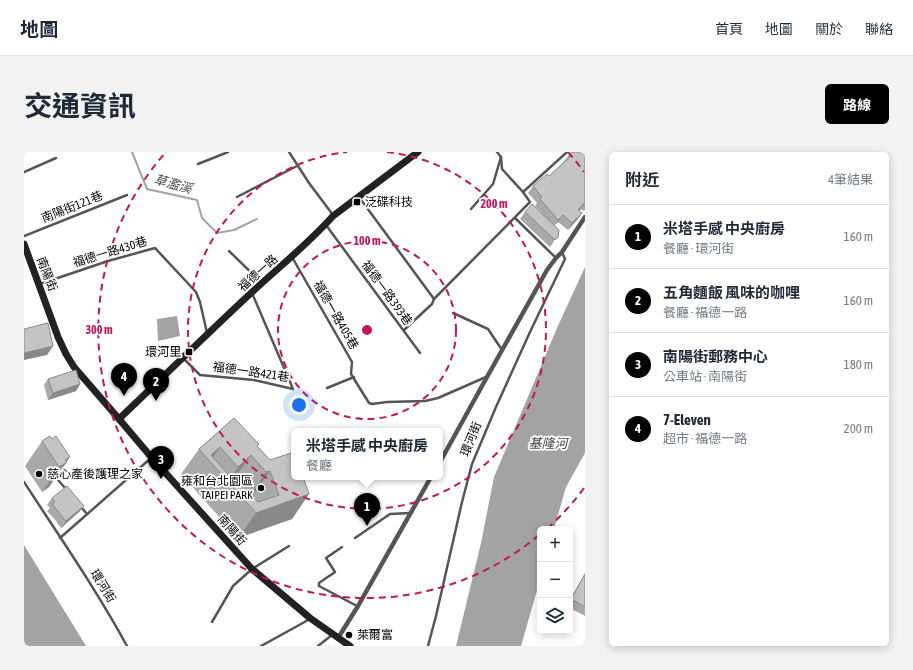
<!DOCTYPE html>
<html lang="zh-TW">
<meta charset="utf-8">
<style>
:root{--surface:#fff;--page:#f2f2f3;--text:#1f2937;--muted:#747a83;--line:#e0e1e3;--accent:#000}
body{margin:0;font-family:"Asap Condensed","Noto Sans TC",sans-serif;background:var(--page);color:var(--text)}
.controls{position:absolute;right:12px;bottom:12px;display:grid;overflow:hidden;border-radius:6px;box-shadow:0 2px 10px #0003}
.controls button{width:36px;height:36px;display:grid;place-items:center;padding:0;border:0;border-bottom:1px solid var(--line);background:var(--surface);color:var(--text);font:20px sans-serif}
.you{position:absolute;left:275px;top:253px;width:14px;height:14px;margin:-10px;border:3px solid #fff;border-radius:50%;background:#1a73e8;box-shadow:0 0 0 6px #1a73e833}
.badge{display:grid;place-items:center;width:26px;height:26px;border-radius:50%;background:var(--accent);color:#fff;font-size:13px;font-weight:700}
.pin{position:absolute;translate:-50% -33px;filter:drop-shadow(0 1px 2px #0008)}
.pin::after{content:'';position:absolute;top:21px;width:14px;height:12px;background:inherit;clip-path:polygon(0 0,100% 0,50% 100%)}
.popup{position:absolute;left:267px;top:276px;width:152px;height:52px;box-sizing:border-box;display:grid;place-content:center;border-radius:6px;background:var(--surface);filter:drop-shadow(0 1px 3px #0005);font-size:13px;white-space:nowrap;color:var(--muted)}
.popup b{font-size:15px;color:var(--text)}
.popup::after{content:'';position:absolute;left:50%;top:100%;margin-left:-8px;border:8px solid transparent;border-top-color:var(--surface)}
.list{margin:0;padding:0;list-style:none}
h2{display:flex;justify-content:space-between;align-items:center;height:52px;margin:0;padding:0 16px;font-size:17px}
h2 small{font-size:13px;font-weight:400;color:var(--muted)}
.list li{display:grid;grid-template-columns:26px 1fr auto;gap:12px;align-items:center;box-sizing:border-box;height:64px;padding:0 16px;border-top:1px solid var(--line)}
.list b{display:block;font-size:15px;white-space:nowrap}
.list p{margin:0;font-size:13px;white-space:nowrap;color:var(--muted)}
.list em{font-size:13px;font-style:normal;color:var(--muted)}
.icon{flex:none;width:22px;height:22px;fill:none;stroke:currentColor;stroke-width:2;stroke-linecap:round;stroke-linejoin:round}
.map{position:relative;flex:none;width:561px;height:494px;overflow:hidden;border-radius:6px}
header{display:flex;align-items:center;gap:24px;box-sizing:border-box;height:56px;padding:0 20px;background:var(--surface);border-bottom:1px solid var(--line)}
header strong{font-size:19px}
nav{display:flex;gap:22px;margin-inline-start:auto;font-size:14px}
.intro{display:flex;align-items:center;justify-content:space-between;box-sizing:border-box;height:96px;padding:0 24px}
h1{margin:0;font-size:28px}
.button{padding:10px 18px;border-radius:6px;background:var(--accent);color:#fff;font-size:14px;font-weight:700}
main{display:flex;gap:24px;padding:0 24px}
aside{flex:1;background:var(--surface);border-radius:6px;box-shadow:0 2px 10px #0003}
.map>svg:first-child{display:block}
</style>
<header>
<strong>地圖</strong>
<nav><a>首頁</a><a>地圖</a><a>關於</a><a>聯絡</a></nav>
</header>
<div class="intro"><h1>交通資訊</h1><a class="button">路線</a></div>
<main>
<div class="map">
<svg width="561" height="494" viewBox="0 0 561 494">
<rect width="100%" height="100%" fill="#fff"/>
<g fill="#a3a3a3">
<polygon points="561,115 561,301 542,335 530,377 516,377 516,428 497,494 432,494 457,391 470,325 533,176"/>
<polygon points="153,164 156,184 134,189 133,167"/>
<polygon points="0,393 62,494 0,494"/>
</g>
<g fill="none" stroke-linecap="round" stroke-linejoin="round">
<polyline stroke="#a3a3a3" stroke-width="2" points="108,0 123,37 173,48 178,66 193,81 210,78 233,67"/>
<g stroke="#555" stroke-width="2.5">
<polyline points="265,0 285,31 309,63"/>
<polyline points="174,12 204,0"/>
<polyline points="0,20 32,6"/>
<polyline points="499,40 543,0"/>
<polyline points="213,45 273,14"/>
<polyline points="335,45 410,147 408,152 380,178"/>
<polyline points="447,57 469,32 477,5 473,0"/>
<polyline points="491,66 532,106"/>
<polyline points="302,73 396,201"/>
<polyline points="0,84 103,43"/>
<polyline points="205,99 238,131"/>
<polyline points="268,105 328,210 327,222 345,251 348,252 363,250 401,249 414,246 462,225"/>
<polyline points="16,132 84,109 131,96 172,140 176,150 183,181"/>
<polyline points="410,147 506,50 499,40 478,17 477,5"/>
<polyline points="429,161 464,177 478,198"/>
<polyline points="160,207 176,223 230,228 269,237 228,141"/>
<polyline points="303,236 330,225"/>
<polyline points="34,328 42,337"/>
<path d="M0,330C35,384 72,437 103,494"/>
<polyline points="57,355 63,362"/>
<polyline points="36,386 127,306"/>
<polyline points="331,386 366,362 386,361"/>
<polyline points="318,395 302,406 311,420 295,431 295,434 333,454"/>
<polyline points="188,470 209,434 228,417 265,394"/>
<polyline points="237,494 286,467"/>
<polyline points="294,494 308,483"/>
<polyline points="404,494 412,464 438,350 448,312 472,255 506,180 541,107 538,100"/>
</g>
<g stroke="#555" stroke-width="4.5">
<polyline points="416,310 463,225 523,118 532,106 538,100 561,65"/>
<polyline points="314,486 334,454 407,325"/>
</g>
<g stroke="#222" stroke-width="7">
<polyline points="0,92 34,185 42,202 50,215 95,267 128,306 228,417 286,466 326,494"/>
<path d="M95,267C139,225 183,182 227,141C255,115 284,92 309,64L394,0"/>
</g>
</g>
<g fill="#a9a9a9" fill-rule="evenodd">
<polygon points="561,0 561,58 560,59 557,57 555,59 558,61 553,68 544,78 534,70 530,73 535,78 529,91 526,95 496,67 501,60 517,60 511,54 513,51 504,41 509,34 525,24 540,10 540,9 545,3"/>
<polygon points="24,227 56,232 52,239 24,248 20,233"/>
<path d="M210,266L233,294L246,308L285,342L268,367L214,386L157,322L175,297ZM210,327L225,345L228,344L229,345L226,347L209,328Z"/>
<polygon points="18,289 43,310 25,335 18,340 1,314"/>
<polygon points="28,346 60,354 55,360 37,376 33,371 33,370 23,359 26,356 23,353"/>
<polygon points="561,421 561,464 546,456 546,448"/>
</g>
<g fill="#898989">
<polygon points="561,50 557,57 549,64 554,58"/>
<polygon points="558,61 553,68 544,78 548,71"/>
<polygon points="539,63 534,70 529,75 534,68"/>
<polygon points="29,194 23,203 0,208 0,201"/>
<polygon points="56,232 52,239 24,248 29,241"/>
<polygon points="235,292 210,327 205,331 204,329 214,315"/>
<polygon points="196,295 186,310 187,303"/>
<polygon points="46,305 25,335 18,340 35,315 41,308"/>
<polygon points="246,319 228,344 225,345 242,320"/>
<polygon points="285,342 268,367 214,386 232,361"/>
<polygon points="60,354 55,360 37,376 42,369"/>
</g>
<g fill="#c4c4c4" stroke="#898989" fill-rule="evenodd">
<polygon points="548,0 561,0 561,50 554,58 558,61 548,71 539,63 534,68 516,47 518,45 509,34 523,22 525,24 546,5 545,3"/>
<polygon points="508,52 535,78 534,85 531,88 501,60"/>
<polygon points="24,171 29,194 0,201 0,177"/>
<polygon points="52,218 56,232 29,241 24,227"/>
<path d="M210,266L235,292L233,294L246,308L270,300V325H279L285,342L232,361L175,297ZM196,295L214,315L227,303L242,320L246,319L255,343L234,350L229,345L226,347L187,303Z"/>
<polygon points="26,284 28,287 32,284 46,305 41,308 43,310 35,315 18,289"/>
<polygon points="43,334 60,354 42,369 38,365 38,364 28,352 31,350 28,346"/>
<polygon points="561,422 561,455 547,447"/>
</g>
<g fill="none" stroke="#c2185b" stroke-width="2" stroke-dasharray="7 5">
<circle cx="343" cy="178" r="89"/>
<path d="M363 0A179 179 0 1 1 323 0"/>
<path d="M560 336A268 268 0 0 1 524 376M515 383A268 268 0 0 1 142 0M544 0A268 268 0 0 1 560 20"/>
</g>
<g fill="#000" stroke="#fff" stroke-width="1.5">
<rect x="329" y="46" width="8" height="8" rx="2"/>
<rect x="161" y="196" width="8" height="8" rx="2"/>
<circle cx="15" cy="322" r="4"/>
<circle cx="237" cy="336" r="4"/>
<circle cx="325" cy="483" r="4"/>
</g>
<g text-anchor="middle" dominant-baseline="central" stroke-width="3.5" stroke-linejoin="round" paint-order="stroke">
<g font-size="12" fill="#000" stroke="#fff" text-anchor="start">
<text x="341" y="50">泛碟科技</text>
<text x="157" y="200" text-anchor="end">環河里</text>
<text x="23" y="322">慈心產後護理之家</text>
<text x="229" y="329" text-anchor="end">雍和台北園區<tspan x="229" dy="14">TAIPEI PARK</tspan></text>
<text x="333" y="483">萊爾富</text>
</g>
<g font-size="12" fill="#000" stroke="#fff">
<text transform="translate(48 55) rotate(-22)">南陽街121巷</text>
<text transform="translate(86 100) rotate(-17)">福德一路430巷</text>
<text transform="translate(234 121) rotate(-42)">福德一路</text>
<text transform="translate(23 122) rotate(69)">南陽街</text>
<text transform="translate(363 141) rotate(54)">福德一路393巷</text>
<text transform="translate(312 163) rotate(60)">福德一路405巷</text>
<text transform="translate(227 220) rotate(8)">福德一路421巷</text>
<text transform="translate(447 287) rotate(-68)">環河街</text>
<text transform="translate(208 378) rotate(48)">南陽街</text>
<text transform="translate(79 434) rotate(58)">環河街</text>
</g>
<g font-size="13" font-style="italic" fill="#444" stroke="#fff">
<text transform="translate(149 32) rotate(15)">草濫溪</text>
<text x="524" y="291">基隆河</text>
</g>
</g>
<circle cx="343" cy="178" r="6" fill="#c2185b" stroke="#fff" stroke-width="2"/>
<g font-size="12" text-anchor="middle" font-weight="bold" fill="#c2185b" stroke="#fff" stroke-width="3.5" stroke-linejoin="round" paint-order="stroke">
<text x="470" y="56">200 m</text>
<text x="343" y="93">100 m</text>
<text x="75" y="182">300 m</text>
</g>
</svg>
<div class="controls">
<button>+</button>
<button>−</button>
<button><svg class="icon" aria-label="layers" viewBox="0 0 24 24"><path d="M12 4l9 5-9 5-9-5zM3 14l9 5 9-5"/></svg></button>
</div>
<div class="you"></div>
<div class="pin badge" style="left:343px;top:374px">1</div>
<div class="popup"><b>米塔手感 中央廚房</b>餐廳</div>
<div class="pin badge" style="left:132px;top:249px">2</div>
<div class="pin badge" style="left:137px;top:327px">3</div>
<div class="pin badge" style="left:100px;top:244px">4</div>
</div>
<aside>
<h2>附近<small>4筆結果</small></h2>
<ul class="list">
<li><span class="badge">1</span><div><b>米塔手感 中央廚房</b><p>餐廳 · 環河街</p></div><em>160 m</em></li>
<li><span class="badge">2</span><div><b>五角麵飯 風味的咖哩</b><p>餐廳 · 福德一路</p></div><em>160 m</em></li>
<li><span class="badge">3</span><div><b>南陽街郵務中心</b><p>公車站 · 南陽街</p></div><em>180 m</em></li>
<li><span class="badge">4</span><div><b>7-Eleven</b><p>超市 · 福德一路</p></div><em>200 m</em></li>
</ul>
</aside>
</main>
